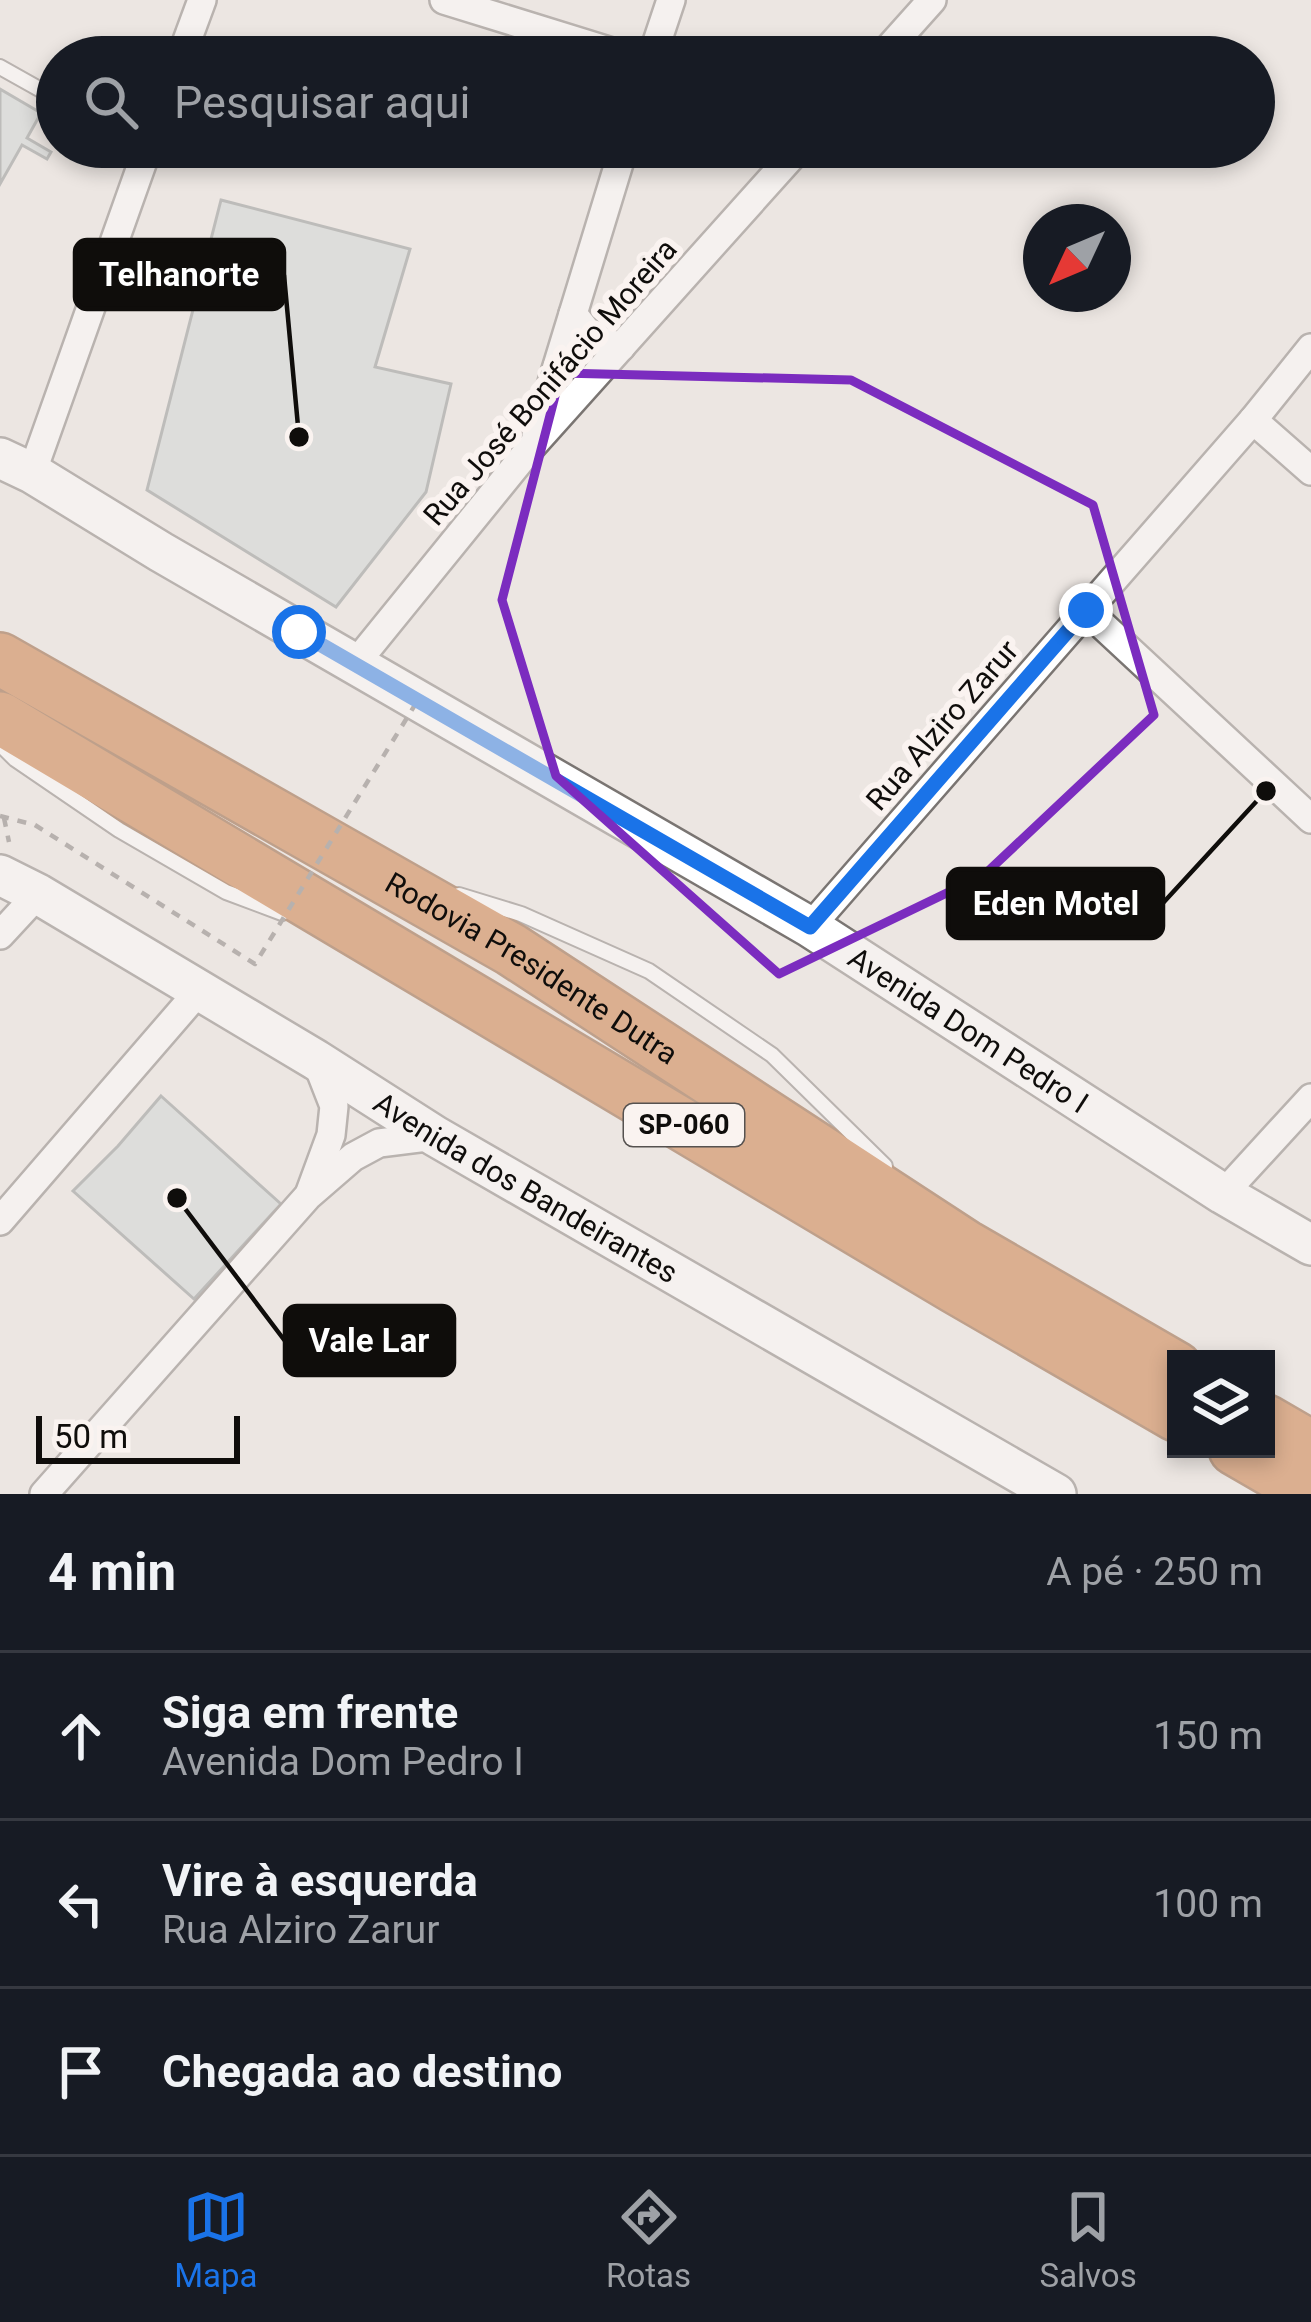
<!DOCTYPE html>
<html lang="pt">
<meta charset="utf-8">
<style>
:root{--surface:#171b24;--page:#20242c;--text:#f1f3f6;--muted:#9ea1a6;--line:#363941;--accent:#1a73e8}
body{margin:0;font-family:Roboto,sans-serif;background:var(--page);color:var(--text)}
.controls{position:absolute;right:36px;bottom:36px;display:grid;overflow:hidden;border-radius:0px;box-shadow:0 6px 18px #0003}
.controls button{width:108px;height:108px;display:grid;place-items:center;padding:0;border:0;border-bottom:3px solid var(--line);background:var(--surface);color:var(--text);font:60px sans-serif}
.compass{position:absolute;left:1023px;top:204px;width:108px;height:108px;border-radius:50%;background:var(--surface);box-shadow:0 6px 18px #0003;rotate:226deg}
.scale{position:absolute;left:36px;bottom:30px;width:204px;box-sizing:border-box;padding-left:12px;border:6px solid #0f0d0b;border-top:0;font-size:33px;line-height:42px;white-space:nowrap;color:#0f0d0b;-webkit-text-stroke:9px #faf3f0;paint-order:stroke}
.stop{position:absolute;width:36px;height:36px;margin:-27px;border:9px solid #1a73e8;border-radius:50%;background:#fff}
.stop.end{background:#1a73e8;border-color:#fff;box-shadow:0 3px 12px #0008}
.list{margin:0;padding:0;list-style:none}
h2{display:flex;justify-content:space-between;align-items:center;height:156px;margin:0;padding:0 48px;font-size:51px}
h2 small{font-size:39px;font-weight:400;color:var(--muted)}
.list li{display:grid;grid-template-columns:78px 1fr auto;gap:36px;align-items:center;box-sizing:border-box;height:168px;padding:0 48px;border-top:3px solid var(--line)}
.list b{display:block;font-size:45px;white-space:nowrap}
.list p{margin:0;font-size:39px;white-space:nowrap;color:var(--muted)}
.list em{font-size:39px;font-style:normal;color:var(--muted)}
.icon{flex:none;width:66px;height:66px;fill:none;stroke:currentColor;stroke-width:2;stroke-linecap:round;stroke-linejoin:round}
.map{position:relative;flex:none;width:1311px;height:1494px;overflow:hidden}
.search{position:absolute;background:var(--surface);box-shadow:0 6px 18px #0003;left:36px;right:36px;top:36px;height:132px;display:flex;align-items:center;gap:30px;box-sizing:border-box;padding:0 42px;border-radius:66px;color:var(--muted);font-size:45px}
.sheet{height:660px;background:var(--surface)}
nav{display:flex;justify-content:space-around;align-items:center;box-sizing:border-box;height:168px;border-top:3px solid var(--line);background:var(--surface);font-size:33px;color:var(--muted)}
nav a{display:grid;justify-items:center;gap:6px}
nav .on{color:var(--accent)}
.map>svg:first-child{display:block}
</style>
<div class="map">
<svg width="1311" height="1494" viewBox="0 0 1311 1494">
<rect width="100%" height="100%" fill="#ece6e2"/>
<g fill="#cbd3d2" stroke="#848b8a" stroke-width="3">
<polygon points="0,89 41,113 27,138 51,152 47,159 22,145 0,184"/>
<polygon points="221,200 410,249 375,367 451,384 426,492 336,607 147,490"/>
<polygon points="161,1096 281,1204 194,1299 73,1191 118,1146"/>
</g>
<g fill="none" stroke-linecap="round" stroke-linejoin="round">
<g stroke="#7a7572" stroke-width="18">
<g id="service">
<polyline points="0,67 57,99"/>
<polyline points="0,744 15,759 119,830 226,892 282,913"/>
<polyline points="459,895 521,914 649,971 772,1055 885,1166"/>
</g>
</g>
<g stroke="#7a7572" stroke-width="32">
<g id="minor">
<polyline points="444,0 628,57"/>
<polyline points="181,57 202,0"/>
<polyline points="652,57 671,0"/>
<polyline points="881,57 932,0"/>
<polyline points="573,314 592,338 621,347"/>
<polyline points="1253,420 1311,471"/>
<polyline points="536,435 624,147"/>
<polyline points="32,473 148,147"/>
<polyline points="1086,610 1311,819"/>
<polyline points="355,664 532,446 800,147"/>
<polyline points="810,927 1253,420 1311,348"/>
<polyline points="0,935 38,894"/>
<polyline points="310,1192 331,1135 334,1106 316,1060"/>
<polyline points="1223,1194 1311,1098"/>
<polyline points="0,1221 198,992"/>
<polyline points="44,1494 308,1196 353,1157 379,1143 435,1136"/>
</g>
</g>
<g stroke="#7a7572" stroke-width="44">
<g id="secondary">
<path id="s1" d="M0,458L32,473L161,552L810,927L1223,1194L1311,1245"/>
<path id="s2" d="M0,875L38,894L316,1060L435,1136L1056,1494"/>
</g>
</g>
<g stroke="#864c22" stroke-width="56">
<g id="motorway">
<path id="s3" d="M0,659L512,950L965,1246L1176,1368"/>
<polyline points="0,718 955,1287 1176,1415"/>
<polyline points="1266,1421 1311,1447"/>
<polyline points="1235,1449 1311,1493"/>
</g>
</g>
<g stroke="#76726f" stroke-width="4.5" stroke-dasharray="9 9" stroke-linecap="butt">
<polyline points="0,816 35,825"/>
<polyline points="4,818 9,842"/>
</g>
<use href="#service" stroke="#fff" stroke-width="14"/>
<use href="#minor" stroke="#fff" stroke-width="27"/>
<use href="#secondary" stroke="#fff" stroke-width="39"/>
<use href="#motorway" stroke="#c66e2e" stroke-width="51"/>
<polyline stroke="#76726f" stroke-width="4.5" stroke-dasharray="9 9" stroke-linecap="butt" points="35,825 255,964 418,700"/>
</g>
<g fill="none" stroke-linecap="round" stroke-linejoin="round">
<polyline stroke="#1a73e8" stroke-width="15" points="299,632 810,927 1086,610"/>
</g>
<path d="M0 0H1311V1494H0ZM561,373L851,380L1093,505L1154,715L984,875L779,974L556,776L502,600Z" fill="#ece6e2" fill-opacity=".55" fill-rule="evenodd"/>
<path fill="none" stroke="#7b2cbf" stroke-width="9" stroke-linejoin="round" d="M561,373L851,380L1093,505L1154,715L984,875L779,974L556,776L502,600Z"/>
<g text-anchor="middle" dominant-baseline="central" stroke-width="12" stroke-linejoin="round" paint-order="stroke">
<rect fill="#faf3f0" stroke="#565250" stroke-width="3" x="624" y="1104" width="120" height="42" rx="9"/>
<g font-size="27" font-weight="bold" fill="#0f0d0b">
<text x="684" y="1125">SP-060</text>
</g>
<g font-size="30" fill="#0f0d0b" stroke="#faf3f0">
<text transform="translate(550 382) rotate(-49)">Rua José Bonifácio Moreira</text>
<text transform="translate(942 725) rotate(-49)">Rua Alziro Zarur</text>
<text stroke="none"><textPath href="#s3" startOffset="615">Rodovia Presidente Dutra</textPath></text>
<text stroke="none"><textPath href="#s1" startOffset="1125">Avenida Dom Pedro I</textPath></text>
<text stroke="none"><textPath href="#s2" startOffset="612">Avenida dos Bandeirantes</textPath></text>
</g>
</g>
<path fill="none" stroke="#0f0d0b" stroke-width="4.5" d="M299 437L284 275M1266 791L1163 903M177 1198L285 1341"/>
<g fill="#0f0d0b" stroke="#faf3f0" stroke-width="4.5">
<circle cx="299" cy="437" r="12"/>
<circle cx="1266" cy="791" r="12"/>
<circle cx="177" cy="1198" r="12"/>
</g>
<g fill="#0f0d0b" stroke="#0f0d0b" stroke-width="4.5">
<rect x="75" y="240" width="209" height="69" rx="12"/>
<rect x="948" y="869" width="215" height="69" rx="12"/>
<rect x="285" y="1306" width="169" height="69" rx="12"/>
</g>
<g font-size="33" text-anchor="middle" font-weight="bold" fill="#fff">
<text x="179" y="286">Telhanorte</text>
<text x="1056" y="915">Eden Motel</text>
<text x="369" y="1352">Vale Lar</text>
</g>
</svg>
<div class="controls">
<button><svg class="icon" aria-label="layers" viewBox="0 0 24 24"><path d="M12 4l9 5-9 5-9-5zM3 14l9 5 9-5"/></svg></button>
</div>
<svg class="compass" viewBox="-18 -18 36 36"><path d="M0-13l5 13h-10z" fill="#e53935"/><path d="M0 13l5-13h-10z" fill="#9ea1a6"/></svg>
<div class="scale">50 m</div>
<div class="stop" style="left:299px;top:632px"></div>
<div class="stop end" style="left:1086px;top:610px"></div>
<div class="search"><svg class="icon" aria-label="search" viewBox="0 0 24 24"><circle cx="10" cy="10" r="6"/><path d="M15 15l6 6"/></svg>Pesquisar aqui</div>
</div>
<section class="sheet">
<h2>4 min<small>A pé · 250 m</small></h2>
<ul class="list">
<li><svg class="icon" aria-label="ahead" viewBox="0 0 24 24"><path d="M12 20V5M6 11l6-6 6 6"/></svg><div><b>Siga em frente</b><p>Avenida Dom Pedro I</p></div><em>150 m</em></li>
<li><svg class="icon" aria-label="left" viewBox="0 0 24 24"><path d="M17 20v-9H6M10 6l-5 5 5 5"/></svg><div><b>Vire à esquerda</b><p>Rua Alziro Zarur</p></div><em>100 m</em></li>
<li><svg class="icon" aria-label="arrive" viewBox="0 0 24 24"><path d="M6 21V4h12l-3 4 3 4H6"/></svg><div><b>Chegada ao destino</b></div></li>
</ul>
</section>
<nav>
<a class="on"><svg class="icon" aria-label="map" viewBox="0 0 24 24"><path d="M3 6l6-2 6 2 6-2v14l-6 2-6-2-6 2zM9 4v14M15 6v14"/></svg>Mapa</a>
<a><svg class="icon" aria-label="directions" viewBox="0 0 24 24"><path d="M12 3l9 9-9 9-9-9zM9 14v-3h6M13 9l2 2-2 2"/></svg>Rotas</a>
<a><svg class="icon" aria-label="saved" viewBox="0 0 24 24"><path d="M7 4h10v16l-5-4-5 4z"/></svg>Salvos</a>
</nav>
